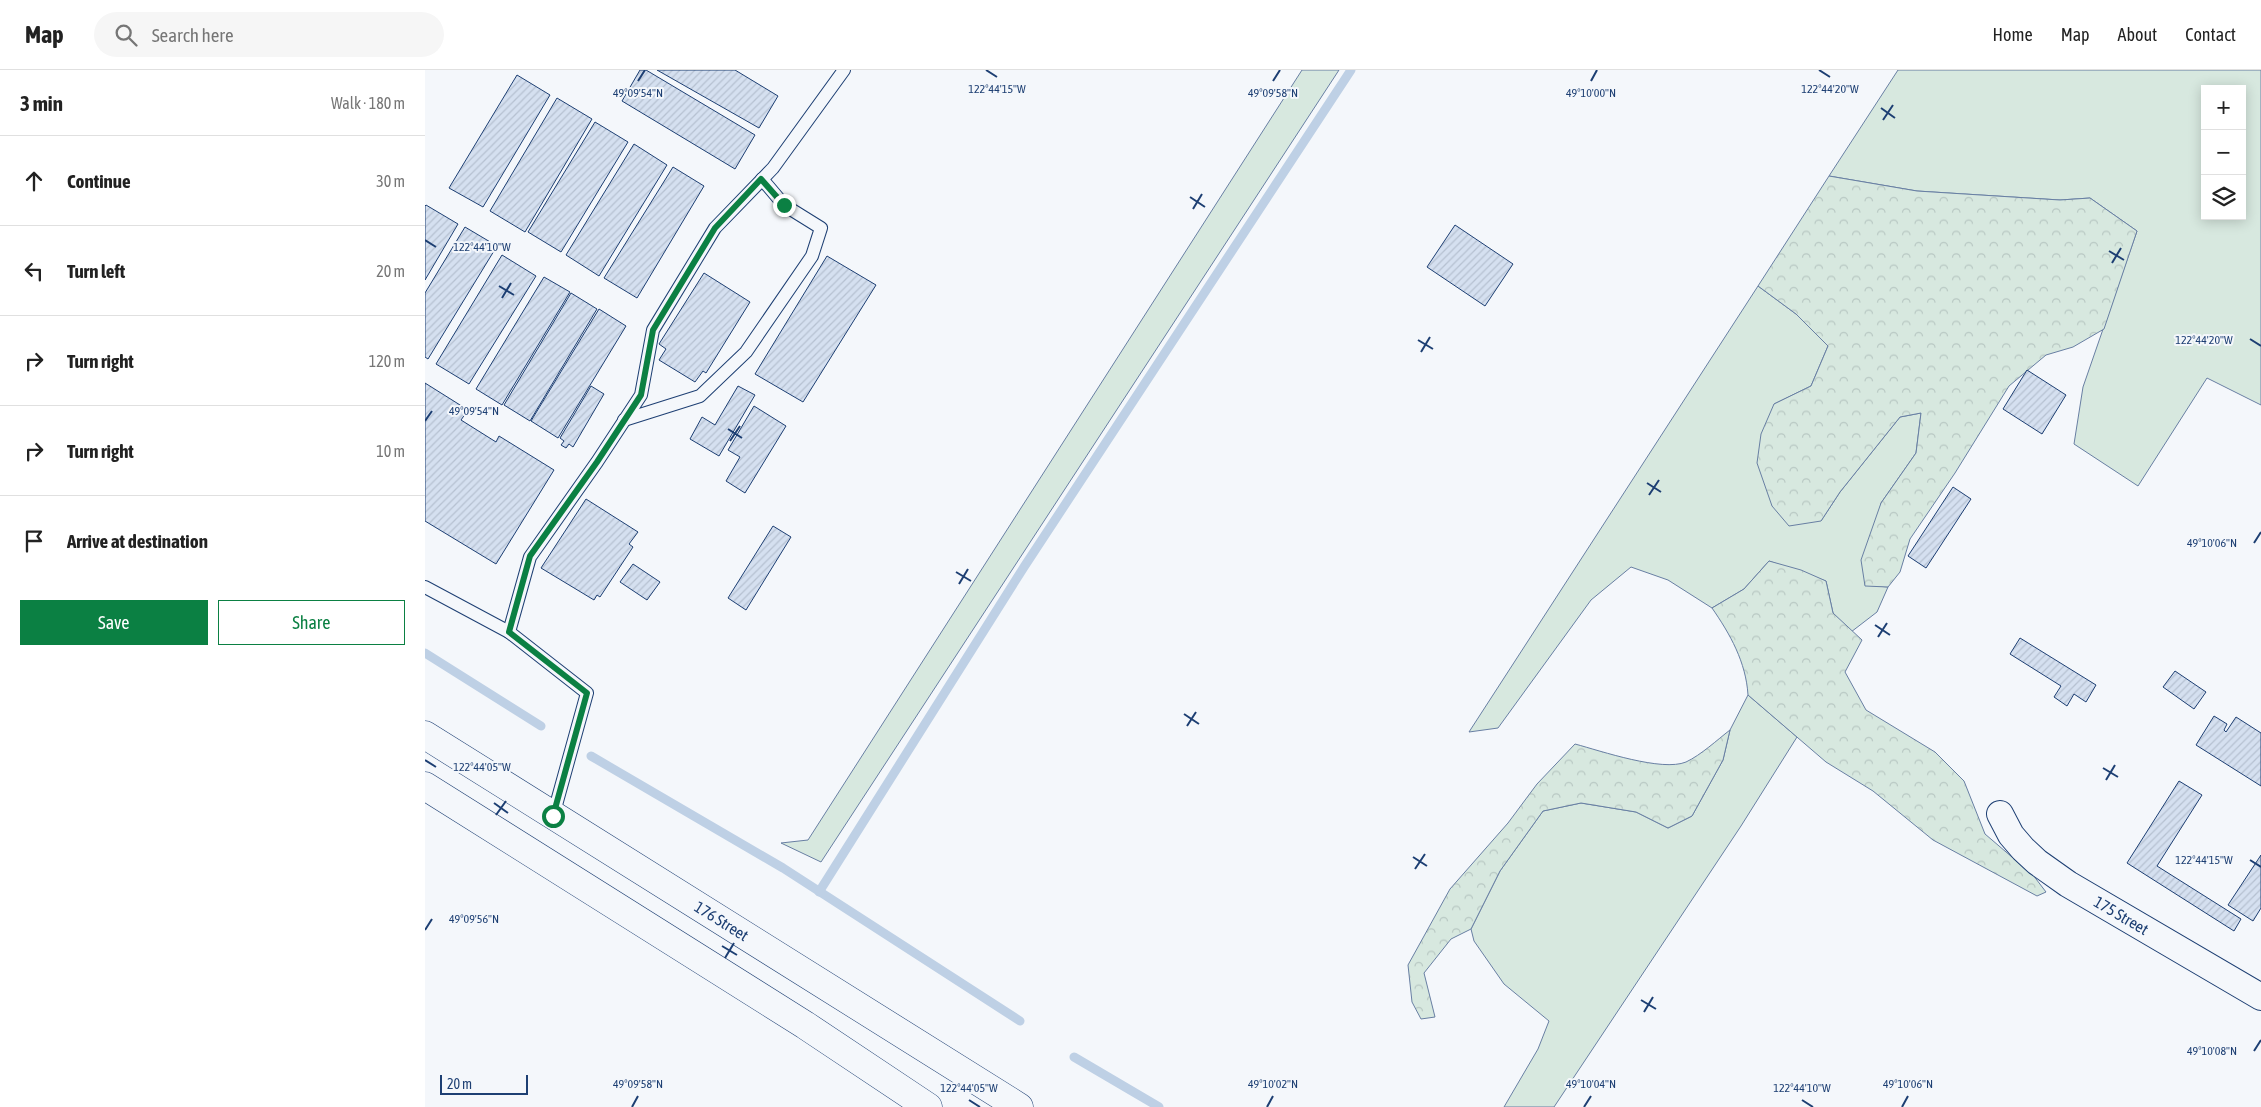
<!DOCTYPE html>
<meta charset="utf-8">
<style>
:root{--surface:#fff;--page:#f6f6f6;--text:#222;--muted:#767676;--line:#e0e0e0;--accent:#0b8043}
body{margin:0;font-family:"Asap Condensed",sans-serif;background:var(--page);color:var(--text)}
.controls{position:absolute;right:15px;top:15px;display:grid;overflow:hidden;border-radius:0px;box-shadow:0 2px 12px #0003}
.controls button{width:45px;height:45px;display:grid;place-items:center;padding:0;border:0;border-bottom:1px solid var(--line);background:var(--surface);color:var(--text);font:25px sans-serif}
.scale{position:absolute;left:15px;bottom:12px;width:88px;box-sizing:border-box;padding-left:5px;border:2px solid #1d3f73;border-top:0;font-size:14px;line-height:18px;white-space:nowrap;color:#1d3f73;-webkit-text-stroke:4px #f4f7fb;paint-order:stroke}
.stop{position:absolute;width:15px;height:15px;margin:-11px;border:4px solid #0b8043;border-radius:50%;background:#fff}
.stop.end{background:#0b8043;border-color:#fff;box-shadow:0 1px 5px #0008}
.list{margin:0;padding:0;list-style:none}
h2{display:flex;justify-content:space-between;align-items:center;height:65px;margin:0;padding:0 20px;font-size:21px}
h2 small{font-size:16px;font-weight:400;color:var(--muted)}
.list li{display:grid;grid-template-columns:32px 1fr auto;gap:15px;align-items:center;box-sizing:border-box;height:90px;padding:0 20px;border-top:1px solid var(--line)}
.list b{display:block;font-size:19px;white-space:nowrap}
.list em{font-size:16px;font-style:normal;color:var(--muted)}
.actions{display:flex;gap:10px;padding:15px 20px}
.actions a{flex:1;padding:11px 0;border:1px solid var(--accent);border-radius:0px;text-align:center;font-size:18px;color:var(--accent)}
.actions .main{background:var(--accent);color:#fff}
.icon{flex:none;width:28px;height:28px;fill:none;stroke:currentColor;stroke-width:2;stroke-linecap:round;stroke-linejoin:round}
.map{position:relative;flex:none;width:1836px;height:1037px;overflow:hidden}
header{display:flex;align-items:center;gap:30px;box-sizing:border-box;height:70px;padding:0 25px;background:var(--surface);border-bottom:1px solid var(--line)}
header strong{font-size:24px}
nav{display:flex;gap:28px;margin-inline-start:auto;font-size:18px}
.search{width:350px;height:45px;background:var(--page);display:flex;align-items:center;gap:12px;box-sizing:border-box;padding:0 18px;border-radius:28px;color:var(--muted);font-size:19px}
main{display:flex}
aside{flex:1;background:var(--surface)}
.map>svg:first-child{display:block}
</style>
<header>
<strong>Map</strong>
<div class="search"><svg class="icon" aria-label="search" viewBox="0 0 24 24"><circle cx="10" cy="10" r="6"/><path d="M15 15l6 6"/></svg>Search here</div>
<nav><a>Home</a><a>Map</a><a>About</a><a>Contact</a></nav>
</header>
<main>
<aside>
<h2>3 min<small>Walk · 180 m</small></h2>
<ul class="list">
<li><svg class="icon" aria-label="ahead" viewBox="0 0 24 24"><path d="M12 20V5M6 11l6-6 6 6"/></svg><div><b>Continue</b></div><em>30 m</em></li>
<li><svg class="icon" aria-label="left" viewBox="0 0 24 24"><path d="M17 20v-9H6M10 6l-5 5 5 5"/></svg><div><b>Turn left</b></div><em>20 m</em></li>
<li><svg class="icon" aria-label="right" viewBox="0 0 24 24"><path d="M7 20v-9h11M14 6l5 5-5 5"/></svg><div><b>Turn right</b></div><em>120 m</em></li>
<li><svg class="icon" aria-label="right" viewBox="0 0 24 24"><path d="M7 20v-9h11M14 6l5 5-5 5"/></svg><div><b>Turn right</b></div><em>10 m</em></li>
<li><svg class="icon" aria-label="arrive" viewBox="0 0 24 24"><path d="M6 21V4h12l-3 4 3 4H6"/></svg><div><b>Arrive at destination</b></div></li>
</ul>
<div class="actions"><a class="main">Save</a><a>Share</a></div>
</aside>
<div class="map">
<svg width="1836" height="1037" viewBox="0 0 1836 1037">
<defs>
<pattern id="forest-crowns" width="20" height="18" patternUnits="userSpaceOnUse" patternTransform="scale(1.25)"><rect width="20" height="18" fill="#d7e8df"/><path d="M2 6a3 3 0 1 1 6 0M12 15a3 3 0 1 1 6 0" fill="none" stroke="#b8c8c3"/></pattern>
<pattern id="building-hatch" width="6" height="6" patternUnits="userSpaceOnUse" patternTransform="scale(1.25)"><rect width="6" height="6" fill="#d5e0f0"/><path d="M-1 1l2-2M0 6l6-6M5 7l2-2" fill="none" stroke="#b6c1d1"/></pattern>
</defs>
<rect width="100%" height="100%" fill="#f4f7fb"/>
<g fill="#d7e8df" stroke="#687fa3" fill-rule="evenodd">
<polygon points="877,0 914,0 396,792 356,773 383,770"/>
<path d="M1473,0H1836V335L1782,308L1713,416L1649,374L1658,317L1712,161L1665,128L1635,130L1492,121L1404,106ZM1780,19H1817V146H1780Z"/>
<polygon points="1333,216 1371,244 1403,276 1386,316 1349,334 1396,451 1415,422 1475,347 1496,343 1491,383 1456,433 1440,515 1463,517 1452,542 1426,562 1408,543 1401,511 1344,491 1319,519 1287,538 1243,510 1206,497 1166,530 1073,658 1044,662"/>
<polygon points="1323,625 1372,667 1316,756 1129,1037 1079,1037 1113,979 1124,951 1079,914 1049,871 1046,859 1075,801 1118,741 1156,733 1211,742 1243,758 1267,746 1298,690 1305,660"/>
</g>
<g fill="url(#forest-crowns)" stroke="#687fa3">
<polygon points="1404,106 1492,121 1635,130 1665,128 1712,161 1679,259 1648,277 1621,285 1584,316 1530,403 1485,469 1475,502 1463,517 1440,516 1436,490 1456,433 1491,383 1496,343 1475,347 1415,422 1396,451 1364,456 1347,436 1332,393 1336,364 1349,334 1386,316 1403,276 1371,244 1333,216"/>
<path d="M1344,491L1376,500L1401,511L1408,543L1437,570L1420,602L1441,640L1510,682L1539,711L1560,764L1608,805L1621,822L1612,826L1508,770L1448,721L1401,692L1323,625C1321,592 1305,564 1287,538L1319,519Z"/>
<path d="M1305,660L1298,690L1267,746L1243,758L1211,742L1156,733L1118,741L1075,801L1046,859L1026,869L999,903L1010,947L996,949L987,932L983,895L1025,819L1083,753L1112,714L1150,674C1176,681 1237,702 1261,692C1276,685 1292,670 1305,660Z"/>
</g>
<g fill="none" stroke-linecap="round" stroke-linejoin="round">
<g stroke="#bed0e5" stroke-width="9">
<polyline points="0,583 116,656"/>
<polyline points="166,686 358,798 595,951"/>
<polyline points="394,822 599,497 926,0"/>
<polyline points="649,987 734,1037"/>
</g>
</g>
<g fill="url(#building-hatch)" stroke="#1d3f73">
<polygon points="215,0 221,0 330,65 310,99 197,31"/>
<polygon points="232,0 310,0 353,26 334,58"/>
<polygon points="92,5 125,25 58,137 24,118"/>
<polygon points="132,28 167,49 100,162 65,141"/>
<polygon points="170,52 203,72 136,182 103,162"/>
<polygon points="209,74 242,95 174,206 141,185"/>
<polygon points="248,97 279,116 212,228 179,208"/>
<polygon points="1,135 33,154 0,210 0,136"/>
<polygon points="1030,155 1088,194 1060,236 1002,197"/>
<polygon points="40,157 72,176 3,289 0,287 0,223"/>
<polygon points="77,185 111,206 44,314 11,294"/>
<polygon points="402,186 451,215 378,332 330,304"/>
<polygon points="279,203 325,232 281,303 278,301 270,312 234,290 241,279 234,274"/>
<polygon points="119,207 145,222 77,335 51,319"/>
<polygon points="146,223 172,239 105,351 79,335"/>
<polygon points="174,239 201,256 133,368 106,351"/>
<polygon points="1602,300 1641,325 1617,364 1578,339"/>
<polygon points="0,313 43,340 36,350 71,372 74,366 129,400 71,494 0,451"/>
<polygon points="166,316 179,324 148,377 144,374 141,378 136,375 139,371 135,368"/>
<polygon points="313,316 330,325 294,386 265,369 277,347 290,355"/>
<polygon points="329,336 361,356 320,423 301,411 315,387 303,380"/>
<polygon points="1528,417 1546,429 1501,498 1483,486"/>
<polygon points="161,429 213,462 204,474 208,477 175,527 172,525 169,530 116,498"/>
<polygon points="348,456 366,467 321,540 303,528"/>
<polygon points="208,494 235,512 222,530 195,512"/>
<polygon points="1595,568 1671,615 1661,632 1649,624 1642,636 1629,627 1636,616 1585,584"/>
<polygon points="1750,601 1781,622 1769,639 1738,617"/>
<polygon points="1789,646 1802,654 1799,660 1801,662 1811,647 1836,663 1836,716 1771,675"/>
<polygon points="1754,711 1777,725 1732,796 1816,849 1809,861 1702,793"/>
<polygon points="1836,785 1836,838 1828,851 1803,835"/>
</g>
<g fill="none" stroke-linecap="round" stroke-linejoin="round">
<g stroke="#1d3f73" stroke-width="14">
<g id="service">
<polyline points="199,350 275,326 321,282 387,186 396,158 359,135 337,109"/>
<polyline points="0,517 84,562 162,623 128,746"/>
<polyline points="84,562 105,487 172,392 216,325 228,260 290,158 348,98 419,0"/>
</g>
</g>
<g stroke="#1d3f73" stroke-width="28">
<g id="minor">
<path id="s1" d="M1575,744L1586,765L1598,779L1612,792L1643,814L1836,927"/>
</g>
</g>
<g stroke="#1d3f73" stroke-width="29">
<g id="trunk">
<path id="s2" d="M0,665L594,1037"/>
<polyline points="0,716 380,955 503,1037"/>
</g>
</g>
<use href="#service" stroke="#f4f7fb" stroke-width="12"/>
<use href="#minor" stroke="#f4f7fb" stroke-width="26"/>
<use href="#trunk" stroke="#f4f7fb" stroke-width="28"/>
</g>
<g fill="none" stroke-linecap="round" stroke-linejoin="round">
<polyline stroke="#0b8043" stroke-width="6" points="128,746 162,623 84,562 105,486 172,392 216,325 228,260 290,158 336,109 359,135"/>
</g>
<path fill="none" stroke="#1d3f73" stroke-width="2" d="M561,0L572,7M1394,0L1405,7M213,11L220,0M848,11L855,0M1166,11L1172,0M1456,38L1470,48M1458,50L1468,35M765,127L780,137M768,139L777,124M0,170L11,177M1684,181L1699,190M1687,193L1696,178M74,216L89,225M77,228L86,213M1825,269L1836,276M993,270L1008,279M996,282L1005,267M0,351L7,341M303,359L317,368M305,371L315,356M1222,413L1236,422M1224,425L1234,410M1829,473L1836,462M531,502L546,511M534,514L543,499M1450,555L1465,565M1453,567L1462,553M759,644L774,654M762,656L771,642M0,690L11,697M1678,698L1693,707M1681,710L1690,695M69,733L83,743M71,745L81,731M988,787L1002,796M1825,790L1836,797M990,799L1000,784M0,860L7,849M297,876L312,885M300,888L309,873M1216,930L1231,939M1219,942L1228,927M1829,981L1836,970M544,1030L555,1037M1377,1030L1388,1037M207,1037L213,1026M842,1037L848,1026M1159,1037L1166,1026M1477,1037L1483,1026"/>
<g text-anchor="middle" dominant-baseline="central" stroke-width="4" stroke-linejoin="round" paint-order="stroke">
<g font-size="16" fill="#1d3f73" stroke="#f4f7fb">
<text stroke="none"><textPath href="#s1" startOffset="161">175 Street</textPath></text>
<text stroke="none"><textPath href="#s2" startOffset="350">176 Street</textPath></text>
</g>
</g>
<g font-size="12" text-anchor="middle" fill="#1d3f73" stroke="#f4f7fb" stroke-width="4" stroke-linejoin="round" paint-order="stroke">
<text x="572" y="23">122°44'15"W</text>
<text x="1405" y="23">122°44'20"W</text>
<text x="213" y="27">49°09'54"N</text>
<text x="848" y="27">49°09'58"N</text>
<text x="1166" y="27">49°10'00"N</text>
<text x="57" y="181">122°44'10"W</text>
<text x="1779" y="274">122°44'20"W</text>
<text x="49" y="345">49°09'54"N</text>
<text x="1787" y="477">49°10'06"N</text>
<text x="57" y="701">122°44'05"W</text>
<text x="1779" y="794">122°44'15"W</text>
<text x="49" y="853">49°09'56"N</text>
<text x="1787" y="985">49°10'08"N</text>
<text x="213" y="1018">49°09'58"N</text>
<text x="848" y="1018">49°10'02"N</text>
<text x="1166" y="1018">49°10'04"N</text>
<text x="1483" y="1018">49°10'06"N</text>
<text x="544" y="1022">122°44'05"W</text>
<text x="1377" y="1022">122°44'10"W</text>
</g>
</svg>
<div class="controls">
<button>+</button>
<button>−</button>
<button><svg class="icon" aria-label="layers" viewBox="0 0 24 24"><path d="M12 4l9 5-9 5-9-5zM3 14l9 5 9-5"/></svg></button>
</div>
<div class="scale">20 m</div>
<div class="stop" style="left:128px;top:746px"></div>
<div class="stop end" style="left:359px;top:135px"></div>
</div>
</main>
